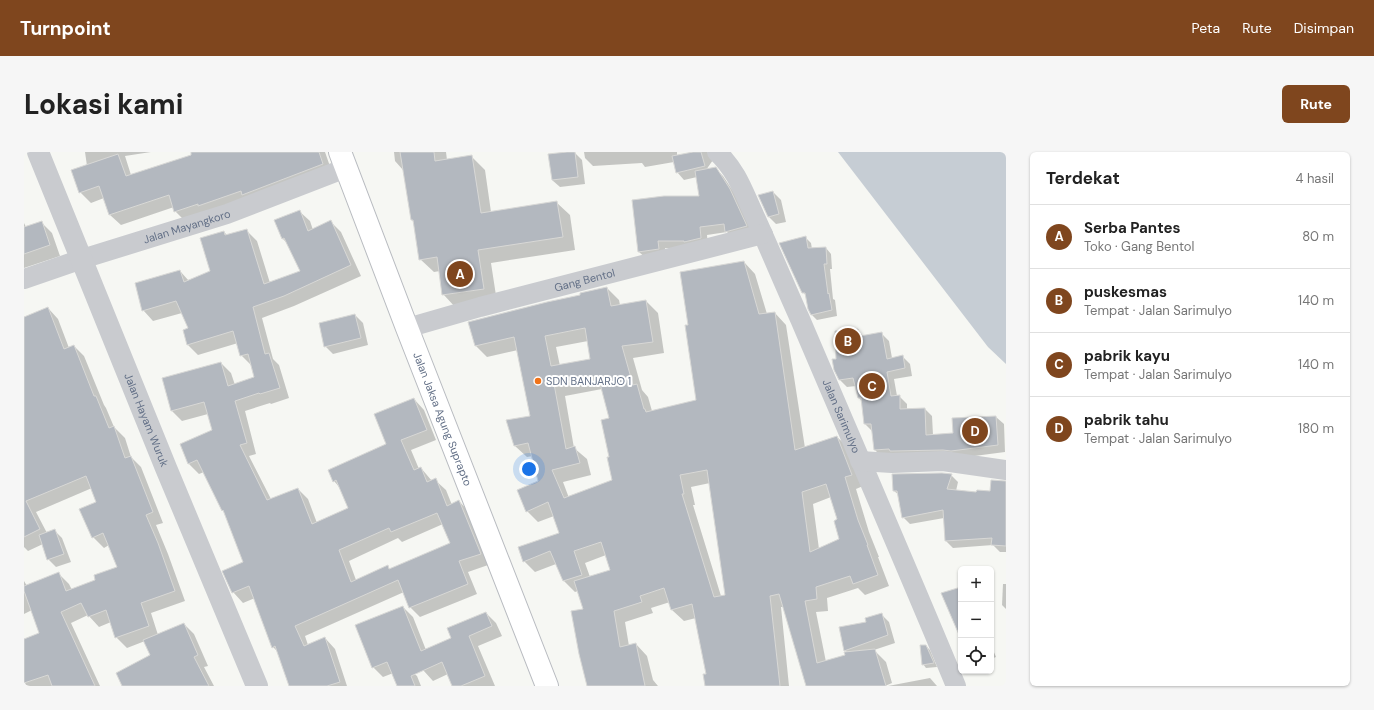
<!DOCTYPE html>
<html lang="id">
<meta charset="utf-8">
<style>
:root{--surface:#fff;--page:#f6f6f6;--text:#222;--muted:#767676;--line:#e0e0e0;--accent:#7f461e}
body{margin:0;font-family:"DM Sans",sans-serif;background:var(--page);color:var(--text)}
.controls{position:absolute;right:12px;bottom:12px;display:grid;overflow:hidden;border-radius:6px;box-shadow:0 1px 3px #0004}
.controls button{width:36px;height:36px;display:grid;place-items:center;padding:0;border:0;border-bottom:1px solid var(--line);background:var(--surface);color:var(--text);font:20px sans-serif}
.you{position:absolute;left:505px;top:317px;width:14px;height:14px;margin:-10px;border:3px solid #fff;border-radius:50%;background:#1a73e8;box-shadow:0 0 0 6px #1a73e833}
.badge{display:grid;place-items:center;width:26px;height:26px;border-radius:50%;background:var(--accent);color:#fff;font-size:13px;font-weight:700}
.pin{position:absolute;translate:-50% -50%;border:2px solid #fff;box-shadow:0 1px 4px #0006}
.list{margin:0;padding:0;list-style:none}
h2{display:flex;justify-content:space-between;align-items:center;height:52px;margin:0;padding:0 16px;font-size:17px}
h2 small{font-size:13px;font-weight:400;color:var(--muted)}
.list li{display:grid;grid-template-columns:26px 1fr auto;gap:12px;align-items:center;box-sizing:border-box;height:64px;padding:0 16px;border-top:1px solid var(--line)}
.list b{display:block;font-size:15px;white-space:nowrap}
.list p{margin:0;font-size:13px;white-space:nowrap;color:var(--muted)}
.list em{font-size:13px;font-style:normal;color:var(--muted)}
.icon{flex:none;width:22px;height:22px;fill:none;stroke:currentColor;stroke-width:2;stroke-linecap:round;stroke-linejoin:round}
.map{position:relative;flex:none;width:982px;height:534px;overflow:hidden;border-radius:6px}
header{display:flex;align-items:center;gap:24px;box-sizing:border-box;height:56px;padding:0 20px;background:var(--accent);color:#fff}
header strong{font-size:19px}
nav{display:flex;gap:22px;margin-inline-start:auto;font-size:14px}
.intro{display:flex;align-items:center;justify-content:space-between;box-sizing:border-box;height:96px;padding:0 24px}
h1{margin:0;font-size:28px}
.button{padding:10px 18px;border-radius:6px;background:var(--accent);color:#fff;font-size:14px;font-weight:700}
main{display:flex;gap:24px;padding:0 24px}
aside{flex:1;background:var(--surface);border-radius:6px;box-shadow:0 1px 3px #0004}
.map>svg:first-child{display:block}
</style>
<header>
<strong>Turnpoint</strong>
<nav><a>Peta</a><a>Rute</a><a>Disimpan</a></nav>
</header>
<div class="intro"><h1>Lokasi kami</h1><a class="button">Rute</a></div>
<main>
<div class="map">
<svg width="982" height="534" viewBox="0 0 982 534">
<rect width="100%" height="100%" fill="#f6f7f3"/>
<polygon fill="#c6cdd4" points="814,0 982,0 982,212 964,195"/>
<g fill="#0003" fill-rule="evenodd">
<polygon points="61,0 127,0 101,4 107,23 168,4 173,0 301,0 309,23 161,69 151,59 150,55 97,73 86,63 80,46 67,51 56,40 63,14"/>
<polygon points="370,0 422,0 423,8 447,4 461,18 467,60 532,50 546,63 551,98 467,111 473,150 432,156 419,142 416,119 410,120 396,107 390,71 388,68 379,18 371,9"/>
<polygon points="550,0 558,8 561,32 536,35 528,28"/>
<polygon points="560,0 653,0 653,4 673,0 683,0 689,8 682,18 691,16 699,24 713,45 729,82 710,87 703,80 683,83 684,94 667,96 641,96 642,104 623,107 615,100 676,45 673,25 660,28 653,20 650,10 621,15 618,11 569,14 561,6"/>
<polygon points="749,40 757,48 762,70 752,72 745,65"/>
<path d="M275,59L286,69L289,78L307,70L317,80L337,124L270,154L238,166L249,207L255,213L265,246L247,252L246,251L221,259L232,302L225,304L247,347L274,337L284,347L293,371L325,357L316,336L310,329L363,292L390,247L400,258L412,288L387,298L395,317L397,316L408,329L411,328L422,338L428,353L435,349L445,360L467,412L444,420L453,442L396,465L386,455L380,440L281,484L284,493L301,486L311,497L323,534H266L254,500L249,495L231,446L219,451L209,440L220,411L201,361L199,358L180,320L175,322L165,312L157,292L189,279L184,262L158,269L148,259L197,211L207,221L211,233L232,226L227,213L217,203L214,191L174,203L164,193L160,179L165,177L158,161L129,169L119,158L156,119L165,129L187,119L200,80L204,84L222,78L233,89L246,131L277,120L264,92L258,86ZM419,372L428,392L366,417L363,415L332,428L325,409L374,386L378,390Z"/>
<polygon points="17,70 28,81 36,104 0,116 0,71 2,75"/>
<polygon points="781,85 787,91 788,97 802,96 807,102 808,117 806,117 809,147 811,148 813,164 793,168 788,163 783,145 779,140"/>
<path d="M720,110L731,122L743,162L751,161L762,173L781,296L813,285L825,296L839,334L832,337L845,380L855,405H854L865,434L841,443L834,436L803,446L804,459L792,460L802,510L822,504L823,500L821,498L843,471L858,463L865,470L871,491L850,498L862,510L868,531L861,534H783L759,455H757L765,534H682L683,523L672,466L660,469L648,458L646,450L627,456L629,461L601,470L605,494L612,492L623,504L629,528L634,534H564L561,457L554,439L551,440L539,428L532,412L511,420L500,409L536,381L530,364L514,370L503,359L515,329L509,304L503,305L491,294L507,264L494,198L463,205L452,194L445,171L557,144L583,136L595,148L596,153L622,149L634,161L640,201L609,206L618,238L624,245L628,259L673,248L665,174ZM564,189L567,208L536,214L532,195ZM578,237L586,266L587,305L590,329L545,346L539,330L567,323L563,307L550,296L541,244ZM686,331L702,443L697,444L669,353H671L667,335ZM807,345L815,368L817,388L795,397L789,352ZM582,403L587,418L566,425L561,411Z"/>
<polygon points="24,156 34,167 45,196 50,194 60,204 80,253 82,256 90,275 101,286 107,305 117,315 139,371 132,373 144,402 161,449 127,461 134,483 160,472 170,482 184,514 180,515 190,534 99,534 127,504 121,489 103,496 92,485 87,470 75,475 64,463 47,471 76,534 2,534 0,532 0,488 16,482 8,458 0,462 0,429 3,434 35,422 45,432 48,438 72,428 94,416 85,393 80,396 69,385 73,350 68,336 12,360 23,381 31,379 38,386 47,410 32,415 24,407 19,392 4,399 0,395 0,166"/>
<polygon points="331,163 339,171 344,193 309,202 301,194"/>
<polygon points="834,178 840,185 858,182 865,189 868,206 878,204 886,212 888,224 870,227 873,244 875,244 883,252 883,257 901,257 908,264 909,283 930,282 929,267 972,265 980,272 981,300 935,306 858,305 851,298 849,280 841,272 838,249 835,246 832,234 823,235 816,228 813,207"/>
<polygon points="927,323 934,330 932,339 953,341 967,340 982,330 982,400 976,400 969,393 929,396 922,389 920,366 886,372 879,365 875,343 870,339"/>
<polygon points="979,432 982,432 982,457 978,453"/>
<polygon points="379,455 389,465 402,498 428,486 462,461 472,471 478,484 454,494 471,534 429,534 424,522 409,529 399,518 387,519 393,524 397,534 376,534 372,520 359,525 349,515"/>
<polygon points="967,493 972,505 967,507"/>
<polygon points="902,494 906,498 913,515 902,516 899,512"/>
<polygon points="906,526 913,534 864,534"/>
</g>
<g fill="#b3b8bf" stroke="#d8d8d6" fill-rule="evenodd">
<polygon points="167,0 295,0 299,12 218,43 217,39 174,54 174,52 150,60 145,43 85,63 75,34 55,41 47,18 94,2 102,24 167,3"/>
<polygon points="376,0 410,0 411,9 448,3 457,61 533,49 539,85 454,98 460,137 418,143 413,105 395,108 389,68 387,68"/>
<polygon points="543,0 551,0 554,25 528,28 524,2"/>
<polygon points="669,0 677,0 681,14 652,21 648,4"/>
<polygon points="692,15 706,37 723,74 701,80 700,72 676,75 677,86 660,90 660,89 634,89 635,97 614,100 608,48 640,44 675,44 671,19"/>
<polygon points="749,39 755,62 744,65 734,43"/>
<path d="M276,58L284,79L307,68L327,113L260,144L229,155L241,202L245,201L256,236L236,242L235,241L211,249L223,291L216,293L243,348L274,336L288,372L324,356L312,328L309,330L304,318L362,292L350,262L390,246L403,278L377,288L390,318L397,315L403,330L412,326L423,354L435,348L457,402L435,409L444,432L385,456L374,428L271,474L280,494L301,485L316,530L303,534H265L251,494L248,496L225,434L208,441L198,419L219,410L199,358L198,359L173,308L164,312L156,292L188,278L180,250L147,259L138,226L197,210L204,234L230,225L224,202L216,204L209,179L163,193L159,178L164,176L152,149L118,159L111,131L156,118L160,130L186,119L176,86L200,79L201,83L223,77L240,132L276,119L260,86L258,87L250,68ZM413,361L426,391L365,417L364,413L327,430L315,398L365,376L367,380Z"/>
<polygon points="18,69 26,93 0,102 0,75"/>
<polygon points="782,84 784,96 802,95 803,112 800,112 804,142 805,141 808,158 787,163 784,157 781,141 778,141 755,91"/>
<path d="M720,109L735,162L751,160L771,298L813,284L828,323L821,325L834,368L844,393H843L854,423L829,432L826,424L792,435L793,447L781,449L793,511L821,503L820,500L851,497L862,534H782L755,442L746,444L756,534H681L679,522H682L668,452L647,458L640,436L616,444L618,450L590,459L596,495L612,491L621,534H563L555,502L547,459L559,457L550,429L586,418L577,390L550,399L558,423L539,429L526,399L499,410L494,395L535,381L524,350L502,360L493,338L514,329L504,291L490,294L482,268L506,264L490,185L451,194L444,170L523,150L556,143V141L583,135L587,154L622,148L629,190L598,194L609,233L613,232L620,257H621L622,260L672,248L661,173H664L656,120ZM561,176L566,207L527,214L521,184ZM574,224L585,266L577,268L585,305H583L588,328L540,346L528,318L556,311L551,294L542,297L530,232ZM683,318L701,443L690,445L658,342H660L656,323ZM802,332L813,367L810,369L815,387L786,400L778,340Z"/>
<polygon points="24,155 40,197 50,193 70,244 72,244 85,276 90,274 101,306 107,304 129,360 122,363 134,391 151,439 117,451 125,474 91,486 82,458 64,465 57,451 37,460 71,534 28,534 24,523 0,531 0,487 15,481 0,439 0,434 35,420 42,439 71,428 70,423 93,415 79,381 68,386 55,357 72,350 62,324 2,349 16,377 0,385 0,165"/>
<polygon points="331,162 337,186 300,195 295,171"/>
<polygon points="834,177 836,184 858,180 863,207 879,203 881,216 863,220 867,244 876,243 876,257 901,256 902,283 929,281 928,266 972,264 974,293 927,299 919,298 868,299 866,299 865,297 850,298 847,272 840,272 837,246 834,246 829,226 815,228 810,218 808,207 812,207 811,179"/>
<polygon points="918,321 928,322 923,337 952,340 953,338 966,339 967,328 982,329 982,394 967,393 968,386 921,389 919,358 878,366 873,339 869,339 868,322"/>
<polygon points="31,377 40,402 23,408 15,383"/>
<polygon points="937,435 937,485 936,485 917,441"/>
<polygon points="379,454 397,499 427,486 423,476 462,460 468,474 445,484 461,524 437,534 428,534 418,510 387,524 391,534 373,534 363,510 348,516 331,473"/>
<polygon points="858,461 864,483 820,499 815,475 842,470 841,466"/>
<polygon points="160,471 174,503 170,505 185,534 98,534 92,521 126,503 119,488"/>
<polygon points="896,493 902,493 910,511 898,513"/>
</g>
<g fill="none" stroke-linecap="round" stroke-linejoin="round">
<g stroke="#b9bcc1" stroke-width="24">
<g id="primary">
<path id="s5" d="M316,0L383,176L523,534"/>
</g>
</g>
<g stroke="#c9cbcf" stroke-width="20">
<path id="s1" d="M693,0C714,20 720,42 732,67C747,100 761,134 776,167C828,289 881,411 932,534"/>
<path id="s2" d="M0,127L58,107L203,62L322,16"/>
<path id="s3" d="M383,176L456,155L739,82"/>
<polyline points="836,309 868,311 919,309 982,318"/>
</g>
<path stroke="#c9cbcf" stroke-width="22" id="s4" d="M14,0L142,316L233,534"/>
<use href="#primary" stroke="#fff" stroke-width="22"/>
</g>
<circle fill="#f17319" stroke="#fff" stroke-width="1.5" cx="514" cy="229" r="4"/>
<g text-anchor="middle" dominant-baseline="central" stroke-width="4" stroke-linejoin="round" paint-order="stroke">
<g font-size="11" fill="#637087" stroke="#fff">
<text stroke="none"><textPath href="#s2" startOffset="171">Jalan Mayangkoro</textPath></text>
<text stroke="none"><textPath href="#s3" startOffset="184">Gang Bentol</textPath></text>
<text stroke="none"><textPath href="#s1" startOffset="293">Jalan Sarimulyo</textPath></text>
<text stroke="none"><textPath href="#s4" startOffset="289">Jalan Hayam Wuruk</textPath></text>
<text stroke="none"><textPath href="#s5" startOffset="286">Jalan Jaksa Agung Suprapto</textPath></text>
</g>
<g font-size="11" fill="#637087" stroke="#fff" text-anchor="start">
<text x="522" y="229">SDN BANJARJO 1</text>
</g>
</g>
</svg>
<div class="controls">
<button>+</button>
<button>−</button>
<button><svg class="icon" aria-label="locate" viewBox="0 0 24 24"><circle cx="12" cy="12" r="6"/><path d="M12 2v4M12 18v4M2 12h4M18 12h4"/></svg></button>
</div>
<div class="you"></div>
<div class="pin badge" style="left:436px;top:122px">A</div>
<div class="pin badge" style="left:824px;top:189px">B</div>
<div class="pin badge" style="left:848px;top:234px">C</div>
<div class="pin badge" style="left:951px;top:279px">D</div>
</div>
<aside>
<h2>Terdekat<small>4 hasil</small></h2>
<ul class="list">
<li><span class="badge">A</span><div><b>Serba Pantes</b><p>Toko · Gang Bentol</p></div><em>80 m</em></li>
<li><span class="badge">B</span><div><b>puskesmas</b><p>Tempat · Jalan Sarimulyo</p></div><em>140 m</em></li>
<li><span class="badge">C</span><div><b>pabrik kayu</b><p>Tempat · Jalan Sarimulyo</p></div><em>140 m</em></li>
<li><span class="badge">D</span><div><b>pabrik tahu</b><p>Tempat · Jalan Sarimulyo</p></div><em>180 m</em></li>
</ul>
</aside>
</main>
